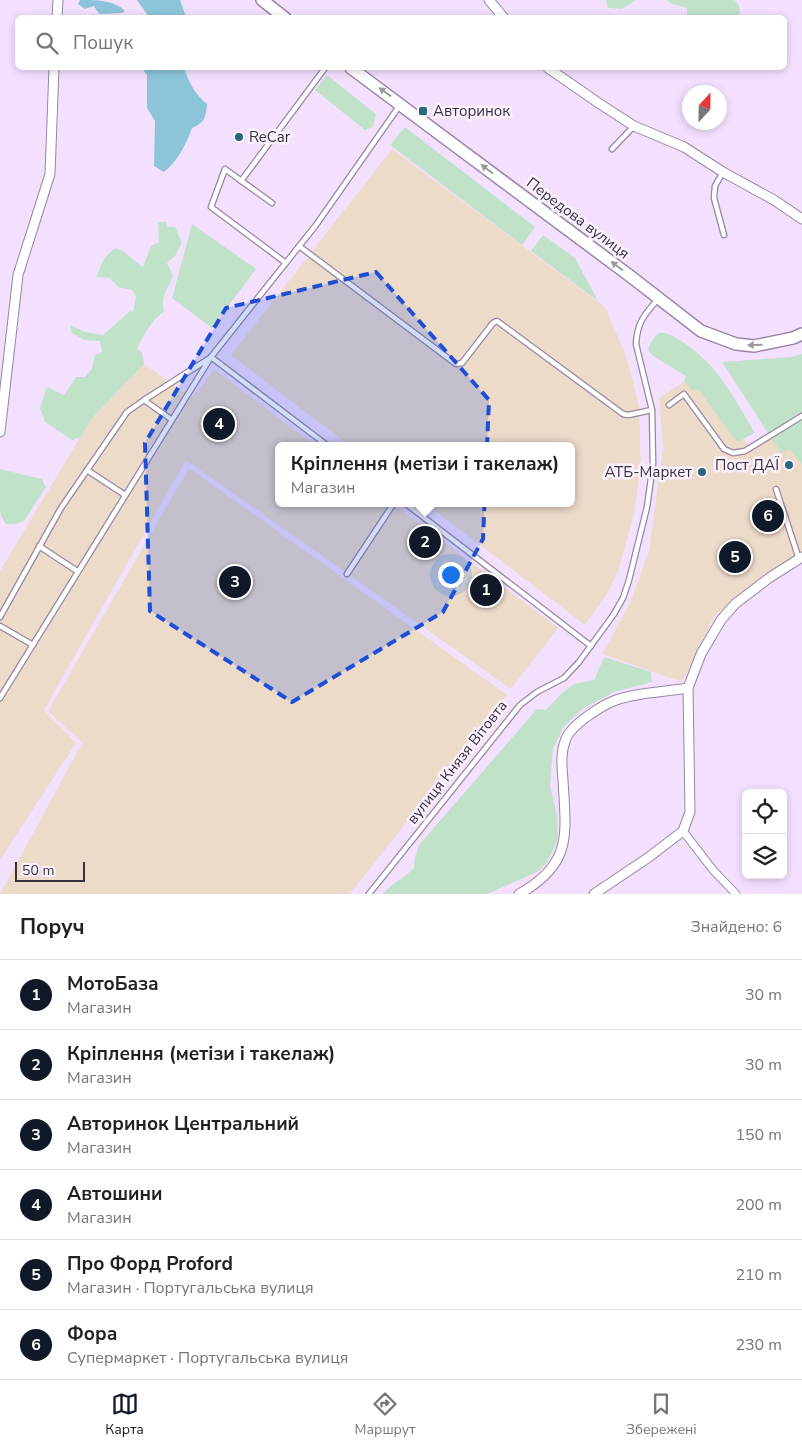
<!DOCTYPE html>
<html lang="uk">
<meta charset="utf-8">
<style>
:root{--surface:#fff;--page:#f6f6f6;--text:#222;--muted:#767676;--line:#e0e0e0;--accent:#111827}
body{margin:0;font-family:"Nunito Sans",sans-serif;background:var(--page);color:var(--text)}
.controls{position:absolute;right:15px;bottom:15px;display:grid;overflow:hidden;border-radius:8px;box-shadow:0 2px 8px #0003}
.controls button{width:45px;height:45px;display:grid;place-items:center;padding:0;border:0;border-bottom:1px solid var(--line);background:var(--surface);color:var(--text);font:25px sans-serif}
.compass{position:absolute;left:682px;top:85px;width:45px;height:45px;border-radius:50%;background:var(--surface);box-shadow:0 2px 8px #0003;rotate:22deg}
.scale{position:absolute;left:15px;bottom:12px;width:70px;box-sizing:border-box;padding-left:5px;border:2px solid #38313d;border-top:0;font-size:14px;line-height:18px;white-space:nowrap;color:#38313d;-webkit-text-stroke:4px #faf2ff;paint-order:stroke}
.you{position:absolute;left:450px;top:574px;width:18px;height:18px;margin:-12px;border:4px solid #fff;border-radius:50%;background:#1a73e8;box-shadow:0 0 0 8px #1a73e833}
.badge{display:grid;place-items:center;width:32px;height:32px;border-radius:50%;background:var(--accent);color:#fff;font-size:16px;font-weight:700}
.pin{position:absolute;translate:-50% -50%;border:2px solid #fff;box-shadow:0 1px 5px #0006}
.popup{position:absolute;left:275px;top:442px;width:300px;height:65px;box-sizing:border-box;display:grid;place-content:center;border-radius:8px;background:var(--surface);filter:drop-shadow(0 1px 4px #0005);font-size:16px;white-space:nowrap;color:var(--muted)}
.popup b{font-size:19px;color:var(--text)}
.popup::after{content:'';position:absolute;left:50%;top:100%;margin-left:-10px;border:10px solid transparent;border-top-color:var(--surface)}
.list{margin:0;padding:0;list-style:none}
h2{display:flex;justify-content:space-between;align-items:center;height:65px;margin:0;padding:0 20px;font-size:21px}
h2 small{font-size:16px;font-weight:400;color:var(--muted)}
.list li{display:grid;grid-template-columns:32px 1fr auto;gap:15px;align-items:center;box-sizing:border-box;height:70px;padding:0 20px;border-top:1px solid var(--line)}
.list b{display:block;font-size:19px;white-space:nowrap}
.list p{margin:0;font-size:16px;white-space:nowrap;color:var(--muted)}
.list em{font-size:16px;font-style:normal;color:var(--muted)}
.icon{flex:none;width:28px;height:28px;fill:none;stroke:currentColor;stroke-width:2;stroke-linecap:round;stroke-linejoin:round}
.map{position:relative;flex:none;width:802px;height:894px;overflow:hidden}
.search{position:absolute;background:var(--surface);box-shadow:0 2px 8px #0003;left:15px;right:15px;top:15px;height:55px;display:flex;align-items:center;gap:12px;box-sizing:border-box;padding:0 18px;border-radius:8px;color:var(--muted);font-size:19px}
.sheet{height:485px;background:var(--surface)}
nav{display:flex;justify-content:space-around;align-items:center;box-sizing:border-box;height:70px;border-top:1px solid var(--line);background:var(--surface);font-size:14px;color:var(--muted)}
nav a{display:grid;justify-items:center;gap:2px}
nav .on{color:var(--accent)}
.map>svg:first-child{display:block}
</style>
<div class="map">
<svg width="802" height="894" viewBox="0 0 802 894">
<rect width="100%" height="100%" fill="#f3e0ff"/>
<g fill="#eddbca">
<polygon points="392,149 605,307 625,353 639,405 641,465 634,514 619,569 607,594 585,625 425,503 571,503 571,446 350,446 231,355"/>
<polygon points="144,364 192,398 214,369 316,446 279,446 279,503 392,503 558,628 511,689 186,460 44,710 76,743 0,860 0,571 91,419"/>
<polygon points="697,373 751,449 802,419 802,553 767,572 714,617 682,682 602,654 629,605 649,551 663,448 659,398"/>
<polygon points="189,468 507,695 350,894 0,894 82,743 48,711"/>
</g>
<g fill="#c0e2c9">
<polygon points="606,0 636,0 622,9 608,8"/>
<polygon points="667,0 734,0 739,5 740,13 736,17 687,17 687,8 670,3"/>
<polygon points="327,75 376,114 373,127 365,130 315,90"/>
<polygon points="405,127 535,227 522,245 390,145"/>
<path d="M158,222H166L168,227H175L182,243L175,256L167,263L173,276C168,289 160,297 164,311C151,321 144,334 137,349L142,352L144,364L91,419L81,437L72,440L45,422L40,408L47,387L64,395L76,377H85L92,369L95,355L102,352L100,341L84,340L72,333L70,325L85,332L103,335L130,311L133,312L136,297L132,290L118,287L110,278L97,277C100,264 105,256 115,248L123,251L143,267L151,246L159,242Z"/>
<polygon points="192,224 256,269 212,328 172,298"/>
<polygon points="543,235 575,258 598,301 531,251"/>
<path d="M658,333C667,332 672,336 679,340C716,361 734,398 755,433L737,442L699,390H692L684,381L686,376L653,356L648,350L651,342Z"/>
<polygon points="802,354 802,463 801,464 790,449 781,453 722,362 791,357"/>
<polygon points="0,469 42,479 46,487 24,521 17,524 6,524 1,516 0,509"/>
<path d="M604,657L651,672L652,682L614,692L582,709L563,728L553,749L550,786L557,816L558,839L547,862L537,872L487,894H383C392,883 404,878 414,868L415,857L419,845L537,709L546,710L561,694L574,684L594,680Z"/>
</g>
<g fill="#8cc5d9">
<path d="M80,0C98,0 114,0 125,11L122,13L100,14L96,10L94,6L85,9L78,4Z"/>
<polygon points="137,0 180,0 186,17 149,17"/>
<path d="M142,68H184C189,83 195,94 207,104C206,116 205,123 192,128C186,144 178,161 164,172L154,166L155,121L147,108V75Z"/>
</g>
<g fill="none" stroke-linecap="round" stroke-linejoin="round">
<g stroke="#9786a2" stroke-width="7">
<g id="service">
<polyline points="612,149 634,126"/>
<polyline points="723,172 715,186 714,198 724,235"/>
<polyline points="241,181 325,68"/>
<polyline points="272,203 225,169 211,207 286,263"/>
<polyline points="299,246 456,364 462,363 493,323 497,321 623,414 628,415 652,410"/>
<polyline points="211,357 328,446"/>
<polyline points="144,400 210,358"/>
<polyline points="669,405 684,394 724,449 733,453 745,451 802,416"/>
<polyline points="87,470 125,495"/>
<polyline points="776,489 799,559"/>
<polyline points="405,503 591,646"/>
<polyline points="39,546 77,571"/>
<polyline points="347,574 394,503"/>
<polyline points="0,617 61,508 127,412 144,400 172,420"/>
<polyline points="0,626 33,645"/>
<polyline points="0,698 211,357 316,225 400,105"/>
<path d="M369,894L520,705L537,692L564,678L579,662L614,614L623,598L629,580L647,507L653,464L652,410L636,344C637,323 644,315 658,299"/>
</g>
</g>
<g stroke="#9786a2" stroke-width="9">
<polyline id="pedestrian" points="683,831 713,870 736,894"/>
</g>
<g stroke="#9786a2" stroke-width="11">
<g id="minor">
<polyline points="489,0 504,18"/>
<polyline points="57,18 58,0"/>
<polyline points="548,68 600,104 634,126 684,147 723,172 774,200 802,219"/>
<polyline points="0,432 18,275 50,174 54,68"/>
<path d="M519,894C573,864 566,834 563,780C562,766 560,753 566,739C571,725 602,705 616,700C638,692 665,692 688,688"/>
<polyline points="594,894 649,857 683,831 690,812 688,688 701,654 721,620 735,604 769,578 802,557"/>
</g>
</g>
<g stroke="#9786a2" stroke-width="14">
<g id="tertiary">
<polyline points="262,0 285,18"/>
<polyline points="351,68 630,276 701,331 736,344 754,346 793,338 802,334"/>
</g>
</g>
<use href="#service" stroke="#fff" stroke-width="4.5"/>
<use href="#pedestrian" stroke="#fff" stroke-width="7"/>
<use href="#minor" stroke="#fff" stroke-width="9"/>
<use href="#tertiary" stroke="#fff" stroke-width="11"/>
</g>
<defs><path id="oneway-solid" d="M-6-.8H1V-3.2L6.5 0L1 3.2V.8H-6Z" transform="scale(1.25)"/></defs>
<g fill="#9c989e">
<use href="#oneway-solid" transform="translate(385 92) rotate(-144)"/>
<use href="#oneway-solid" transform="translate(487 169) rotate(-143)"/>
<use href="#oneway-solid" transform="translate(617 266) rotate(-143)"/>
<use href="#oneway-solid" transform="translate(755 345) rotate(179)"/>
</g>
<path fill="#1d4ed8" fill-opacity="0.2" stroke="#1d4ed8" stroke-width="4" stroke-dasharray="10 6" stroke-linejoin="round" d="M376,272L489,400L483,539L443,612L292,702L150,611L145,443L226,308Z"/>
<g fill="#28687c" stroke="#faf2ff" stroke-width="2">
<rect x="418" y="106" width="10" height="10" rx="2.5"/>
<circle cx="239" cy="137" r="5"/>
<circle cx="789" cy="465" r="5"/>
<circle cx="702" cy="472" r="5"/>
</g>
<g text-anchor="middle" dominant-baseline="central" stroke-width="5" stroke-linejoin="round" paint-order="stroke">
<g font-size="15" fill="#38313d" stroke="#faf2ff" text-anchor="start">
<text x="433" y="111">Авторинок</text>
<text x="249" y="137">ReCar</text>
<text x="779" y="465" text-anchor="end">Пост ДАЇ</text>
<text x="692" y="472" text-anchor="end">АТБ-Маркет</text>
</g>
<g font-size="15" fill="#38313d" stroke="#faf2ff">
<text transform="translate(578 218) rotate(37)">Передова вулиця</text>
<text transform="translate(457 762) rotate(-52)">вулиця Князя Вітовта</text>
</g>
</g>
</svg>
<div class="controls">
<button><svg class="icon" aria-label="locate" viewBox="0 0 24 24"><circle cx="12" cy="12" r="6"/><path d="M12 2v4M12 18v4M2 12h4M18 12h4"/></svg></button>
<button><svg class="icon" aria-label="layers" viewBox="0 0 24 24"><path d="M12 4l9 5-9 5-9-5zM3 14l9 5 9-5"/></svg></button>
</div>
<svg class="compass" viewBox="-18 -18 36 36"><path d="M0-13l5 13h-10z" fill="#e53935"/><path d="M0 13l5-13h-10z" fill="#767676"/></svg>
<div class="scale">50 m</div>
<div class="you"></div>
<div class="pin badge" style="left:486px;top:590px">1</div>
<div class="pin badge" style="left:425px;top:542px">2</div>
<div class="popup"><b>Кріплення (метізи і такелаж)</b>Магазин</div>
<div class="pin badge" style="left:235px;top:582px">3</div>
<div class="pin badge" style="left:219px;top:424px">4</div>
<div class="pin badge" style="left:735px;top:557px">5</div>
<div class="pin badge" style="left:768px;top:516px">6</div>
<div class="search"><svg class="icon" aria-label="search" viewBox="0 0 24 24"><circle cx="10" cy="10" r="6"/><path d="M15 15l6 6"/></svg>Пошук</div>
</div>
<section class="sheet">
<h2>Поруч<small>Знайдено: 6</small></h2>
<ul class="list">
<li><span class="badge">1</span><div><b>МотоБаза</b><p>Магазин</p></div><em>30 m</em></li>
<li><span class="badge">2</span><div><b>Кріплення (метізи і такелаж)</b><p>Магазин</p></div><em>30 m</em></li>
<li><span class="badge">3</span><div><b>Авторинок Центральний</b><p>Магазин</p></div><em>150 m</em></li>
<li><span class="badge">4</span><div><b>Автошини</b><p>Магазин</p></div><em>200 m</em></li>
<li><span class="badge">5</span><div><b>Про Форд Proford</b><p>Магазин · Португальська вулиця</p></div><em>210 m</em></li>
<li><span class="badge">6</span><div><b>Фора</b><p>Супермаркет · Португальська вулиця</p></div><em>230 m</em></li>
</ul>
</section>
<nav>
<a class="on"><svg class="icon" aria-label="map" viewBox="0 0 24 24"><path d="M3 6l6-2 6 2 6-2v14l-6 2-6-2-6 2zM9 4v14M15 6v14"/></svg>Карта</a>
<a><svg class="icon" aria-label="directions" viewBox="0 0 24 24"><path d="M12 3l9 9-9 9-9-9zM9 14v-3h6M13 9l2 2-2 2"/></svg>Маршрут</a>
<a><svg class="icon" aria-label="saved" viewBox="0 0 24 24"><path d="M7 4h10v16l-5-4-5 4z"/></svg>Збережені</a>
</nav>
